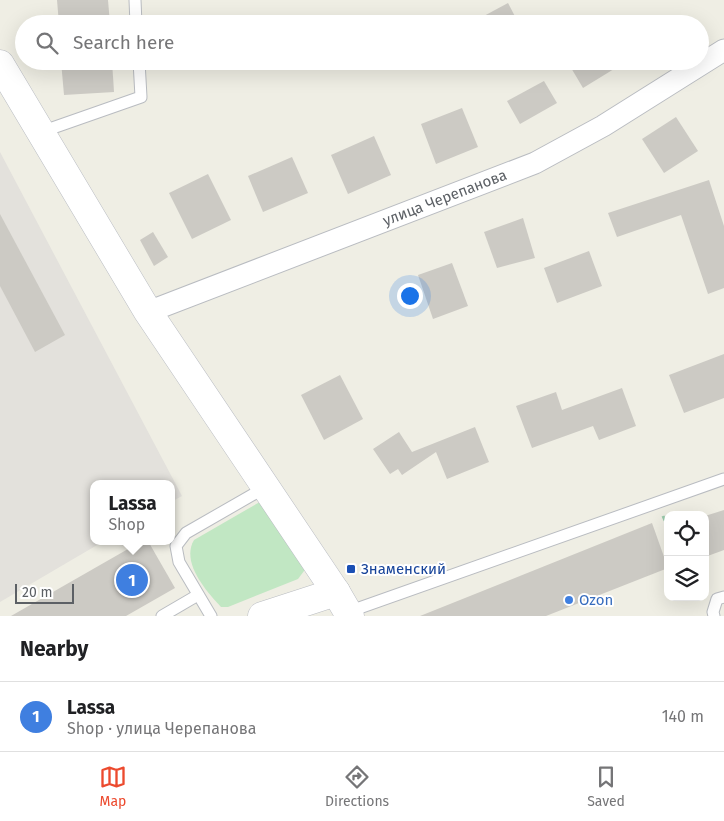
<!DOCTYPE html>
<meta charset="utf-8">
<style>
:root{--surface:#fff;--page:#f2f2f2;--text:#202124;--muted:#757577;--line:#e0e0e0;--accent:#ec4a2e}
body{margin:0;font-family:"Fira Sans",sans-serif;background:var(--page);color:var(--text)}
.controls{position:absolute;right:15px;bottom:15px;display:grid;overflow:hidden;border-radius:10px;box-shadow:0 5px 20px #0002}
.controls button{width:45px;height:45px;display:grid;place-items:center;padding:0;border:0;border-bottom:1px solid var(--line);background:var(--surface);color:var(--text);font:25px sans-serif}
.scale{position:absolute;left:15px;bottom:12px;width:59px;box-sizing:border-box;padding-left:5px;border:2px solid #5c6065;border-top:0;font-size:14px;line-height:18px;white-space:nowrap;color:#5c6065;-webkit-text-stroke:4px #fff;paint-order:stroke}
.you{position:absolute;left:409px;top:295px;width:18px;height:18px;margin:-12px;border:4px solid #fff;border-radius:50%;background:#1a73e8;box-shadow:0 0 0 8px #1a73e833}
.badge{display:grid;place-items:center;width:32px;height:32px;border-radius:50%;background:var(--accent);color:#fff;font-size:16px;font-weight:700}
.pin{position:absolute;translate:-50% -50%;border:2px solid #fff;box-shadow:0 1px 5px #0006}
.popup{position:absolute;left:90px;top:480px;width:85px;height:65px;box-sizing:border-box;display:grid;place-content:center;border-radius:10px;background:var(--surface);filter:drop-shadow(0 1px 4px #0005);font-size:16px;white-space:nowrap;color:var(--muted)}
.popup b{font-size:19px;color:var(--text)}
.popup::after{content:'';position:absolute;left:50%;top:100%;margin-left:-10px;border:10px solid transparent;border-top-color:var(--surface)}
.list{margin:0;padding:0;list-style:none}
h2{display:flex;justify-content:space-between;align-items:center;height:65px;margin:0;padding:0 20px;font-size:21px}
h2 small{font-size:16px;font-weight:400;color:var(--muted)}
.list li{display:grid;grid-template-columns:32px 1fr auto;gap:15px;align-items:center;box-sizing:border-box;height:70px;padding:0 20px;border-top:1px solid var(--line)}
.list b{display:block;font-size:19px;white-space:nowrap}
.list p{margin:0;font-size:16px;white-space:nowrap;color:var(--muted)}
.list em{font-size:16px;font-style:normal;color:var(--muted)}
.icon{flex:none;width:28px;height:28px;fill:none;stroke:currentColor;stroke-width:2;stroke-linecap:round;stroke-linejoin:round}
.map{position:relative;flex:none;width:724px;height:616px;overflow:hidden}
.search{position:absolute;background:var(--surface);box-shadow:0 5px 20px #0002;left:15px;right:15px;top:15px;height:55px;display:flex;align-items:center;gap:12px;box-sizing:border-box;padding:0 18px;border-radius:28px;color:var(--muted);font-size:19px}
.sheet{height:135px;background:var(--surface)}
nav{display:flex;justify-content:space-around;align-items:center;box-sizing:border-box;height:70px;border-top:1px solid var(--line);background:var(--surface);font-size:14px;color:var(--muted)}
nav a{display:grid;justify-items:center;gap:2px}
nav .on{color:var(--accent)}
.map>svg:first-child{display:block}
</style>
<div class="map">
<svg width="724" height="616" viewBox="0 0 724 616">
<rect width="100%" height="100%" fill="#efeee4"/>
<polygon fill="#e3e1dc" points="0,152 182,496 171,502 171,484 93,484 93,541 104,541 0,602"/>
<path fill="#c1e7c3" d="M258,503H267L305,561L304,571L298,579L228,607H221C205,590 181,562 194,540Z"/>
<g fill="#cccac4">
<polygon points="57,0 108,0 110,24 59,24"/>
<polygon points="508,3 519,24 469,24"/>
<polygon points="61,61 112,61 114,92 64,95"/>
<polygon points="567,61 627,61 583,88"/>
<polygon points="544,81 557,103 520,124 507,101"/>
<polygon points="462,108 478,147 436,164 421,124"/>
<polygon points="676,117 698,151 664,173 642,139"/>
<polygon points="374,136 391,175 348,194 331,155"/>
<polygon points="292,157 308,193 263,212 248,176"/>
<polygon points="208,174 231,220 192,239 169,193"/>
<polygon points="709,180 724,226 724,288 708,294 681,215 617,237 608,213"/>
<polygon points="0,214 65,335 35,352 0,286"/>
<polygon points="523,218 535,258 497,268 484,232"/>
<polygon points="153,232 168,257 154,266 140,240"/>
<polygon points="589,251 602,286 557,303 544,268"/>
<polygon points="452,263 468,306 433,319 418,275"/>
<polygon points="724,354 724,398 684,413 669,375"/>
<polygon points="340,375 363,419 324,440 301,395"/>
<polygon points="622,388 636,426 599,440 593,426 532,448 516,406 556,392 562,410"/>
<polygon points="475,427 489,462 447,479 436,452 402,475 398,469 390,474 373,449 399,432 412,452"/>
<polygon points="724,510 724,550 705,557 705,516"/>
<polygon points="652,523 668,568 546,616 420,616"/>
<polygon points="142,541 148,541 175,588 126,616 11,616"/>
</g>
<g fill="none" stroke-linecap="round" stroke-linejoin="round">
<g stroke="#b9bcc1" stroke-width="13">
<g id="service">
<polyline points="135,0 136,24"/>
<polyline points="41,132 141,97 139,61"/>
<polyline points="348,612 724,479"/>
<polyline points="162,616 198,595"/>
<polyline points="211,616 179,562 176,546 186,533 266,487"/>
<polyline points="714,616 713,612 717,599 724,597"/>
</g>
</g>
<g stroke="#b9bcc1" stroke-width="23">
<g id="minor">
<path id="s1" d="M148,312L535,163L603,126L724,50"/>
</g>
</g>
<g stroke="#b9bcc1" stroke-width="29">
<polyline id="tertiary" points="262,616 336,592"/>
</g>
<g stroke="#babdc3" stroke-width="29">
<polyline id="secondary" points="0,64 148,312 336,592 350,616"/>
</g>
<polyline stroke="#99c8aa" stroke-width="3" stroke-dasharray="5 2.5" stroke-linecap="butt" points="663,516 668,527"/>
<use href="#service" stroke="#fff" stroke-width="11"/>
<use href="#minor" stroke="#fff" stroke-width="21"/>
<use href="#tertiary" stroke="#fff" stroke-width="28"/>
<use href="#secondary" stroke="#fff" stroke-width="28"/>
</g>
<rect fill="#1a4fb4" stroke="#fff" stroke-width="2" x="346" y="564" width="10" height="10" rx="2.5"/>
<circle fill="#3f7fe0" stroke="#fff" stroke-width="2" cx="569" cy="600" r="5"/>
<g text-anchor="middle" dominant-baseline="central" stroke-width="4" stroke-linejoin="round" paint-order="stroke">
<g font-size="15" fill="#5c6065" stroke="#fff">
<text stroke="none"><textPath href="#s1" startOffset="318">улица Черепанова</textPath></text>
</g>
<g font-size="15" fill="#164399" stroke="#fff" text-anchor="start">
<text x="361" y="569">Знаменский</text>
</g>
<g font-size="15" fill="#366cbe" stroke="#fff" text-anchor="start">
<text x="579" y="600">Ozon</text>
</g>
</g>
</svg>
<div class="controls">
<button><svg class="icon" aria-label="locate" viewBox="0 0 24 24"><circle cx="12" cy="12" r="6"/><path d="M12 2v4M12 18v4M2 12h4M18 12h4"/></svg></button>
<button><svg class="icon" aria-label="layers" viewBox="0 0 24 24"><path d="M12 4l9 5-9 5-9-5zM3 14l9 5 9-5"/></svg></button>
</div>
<div class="scale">20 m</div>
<div class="you"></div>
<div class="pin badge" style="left:132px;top:580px;background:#3f7fe0">1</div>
<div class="popup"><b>Lassa</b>Shop</div>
<div class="search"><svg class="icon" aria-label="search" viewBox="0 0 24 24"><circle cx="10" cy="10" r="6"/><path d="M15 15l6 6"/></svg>Search here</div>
</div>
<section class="sheet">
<h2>Nearby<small></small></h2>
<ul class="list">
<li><span class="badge" style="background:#3f7fe0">1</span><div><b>Lassa</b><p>Shop · улица Черепанова</p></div><em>140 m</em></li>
</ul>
</section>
<nav>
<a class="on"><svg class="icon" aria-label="map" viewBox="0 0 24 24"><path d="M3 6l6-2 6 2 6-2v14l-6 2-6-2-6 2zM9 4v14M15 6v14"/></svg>Map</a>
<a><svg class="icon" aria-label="directions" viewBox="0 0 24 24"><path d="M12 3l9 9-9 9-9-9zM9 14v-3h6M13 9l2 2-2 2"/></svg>Directions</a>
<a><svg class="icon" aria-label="saved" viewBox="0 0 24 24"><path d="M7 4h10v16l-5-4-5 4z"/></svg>Saved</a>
</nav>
